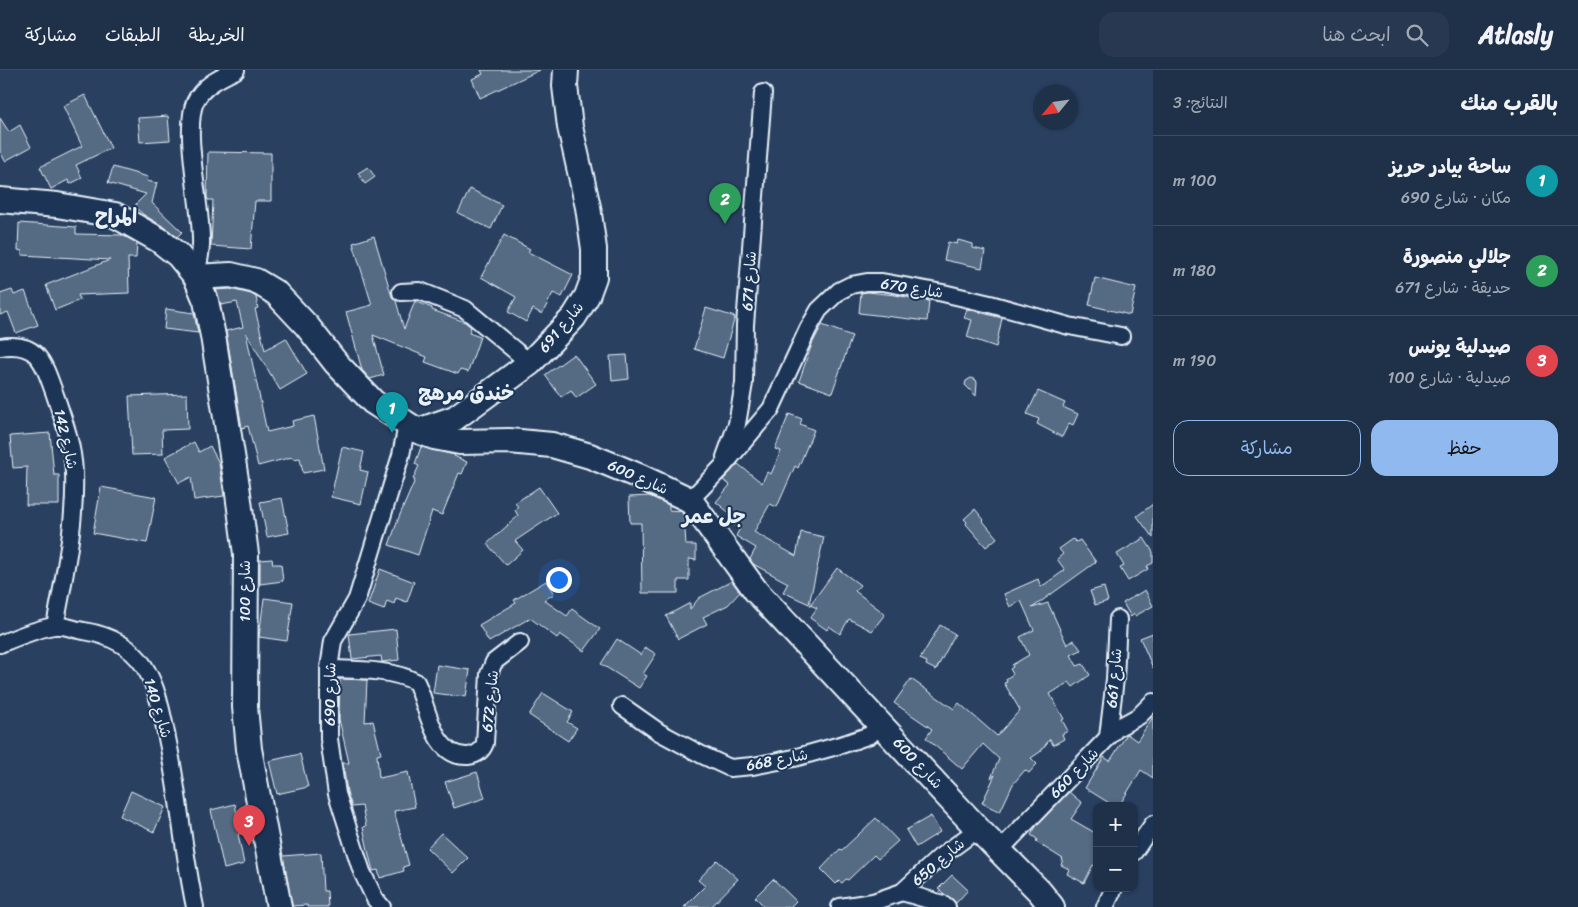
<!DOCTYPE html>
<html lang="ar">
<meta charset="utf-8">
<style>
:root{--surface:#1f3049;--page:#273850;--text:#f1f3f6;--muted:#a1a9b4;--line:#3c4b61;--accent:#90b9f0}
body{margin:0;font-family:Sriracha,"Playpen Sans Arabic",sans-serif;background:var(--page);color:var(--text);direction:rtl}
.controls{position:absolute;right:15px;bottom:15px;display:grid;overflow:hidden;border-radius:10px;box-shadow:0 1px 4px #0004}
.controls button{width:45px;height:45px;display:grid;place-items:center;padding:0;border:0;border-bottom:1px solid var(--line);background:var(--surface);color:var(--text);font:25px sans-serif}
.compass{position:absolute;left:1033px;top:15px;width:45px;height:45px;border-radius:50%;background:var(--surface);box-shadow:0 1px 4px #0004;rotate:241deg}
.you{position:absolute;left:558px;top:509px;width:18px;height:18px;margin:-12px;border:4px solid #fff;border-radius:50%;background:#1a73e8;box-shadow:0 0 0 8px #1a73e833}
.badge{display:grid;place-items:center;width:32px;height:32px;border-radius:50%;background:var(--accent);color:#fff;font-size:16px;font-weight:700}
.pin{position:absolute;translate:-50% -41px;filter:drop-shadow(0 1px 2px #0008)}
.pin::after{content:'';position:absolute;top:26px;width:18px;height:15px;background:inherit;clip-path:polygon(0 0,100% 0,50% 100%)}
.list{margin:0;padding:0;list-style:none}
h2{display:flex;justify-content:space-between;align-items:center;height:65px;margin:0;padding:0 20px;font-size:21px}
h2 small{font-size:16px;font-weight:400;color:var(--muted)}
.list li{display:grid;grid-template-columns:32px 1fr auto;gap:15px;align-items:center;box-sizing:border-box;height:90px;padding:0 20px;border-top:1px solid var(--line)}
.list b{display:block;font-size:19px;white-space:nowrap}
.list p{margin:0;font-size:16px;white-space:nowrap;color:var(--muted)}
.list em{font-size:16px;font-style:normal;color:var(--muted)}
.actions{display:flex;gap:10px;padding:15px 20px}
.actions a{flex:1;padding:11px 0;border:1px solid var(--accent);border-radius:15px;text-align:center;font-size:18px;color:var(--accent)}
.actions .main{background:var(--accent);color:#111}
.icon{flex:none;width:28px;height:28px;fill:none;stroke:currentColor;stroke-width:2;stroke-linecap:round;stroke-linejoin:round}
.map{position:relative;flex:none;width:1153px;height:837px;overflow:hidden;direction:ltr}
header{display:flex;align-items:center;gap:30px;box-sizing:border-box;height:70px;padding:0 25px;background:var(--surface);border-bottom:1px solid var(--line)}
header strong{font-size:24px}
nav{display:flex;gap:28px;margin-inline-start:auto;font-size:18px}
.search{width:350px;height:45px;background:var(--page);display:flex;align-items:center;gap:12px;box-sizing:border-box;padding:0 18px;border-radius:15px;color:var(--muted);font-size:19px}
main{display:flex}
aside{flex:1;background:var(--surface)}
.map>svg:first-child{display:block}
</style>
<header>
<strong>Atlasly</strong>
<div class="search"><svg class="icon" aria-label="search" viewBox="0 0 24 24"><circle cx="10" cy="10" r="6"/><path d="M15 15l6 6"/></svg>ابحث هنا</div>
<nav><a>الخريطة</a><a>الطبقات</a><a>مشاركة</a></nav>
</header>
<main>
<aside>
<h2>بالقرب منك<small>النتائج: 3</small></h2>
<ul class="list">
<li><span class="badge" style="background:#0f9aa8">1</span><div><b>ساحة بيادر حريز</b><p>مكان · شارع 690</p></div><em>100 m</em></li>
<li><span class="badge" style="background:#2e9e5b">2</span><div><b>جلالي منصورة</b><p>حديقة · شارع 671</p></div><em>180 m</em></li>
<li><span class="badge" style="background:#e0444e">3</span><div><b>صيدلية يونس</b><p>صيدلية · شارع 100</p></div><em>190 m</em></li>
</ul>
<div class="actions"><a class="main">حفظ</a><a>مشاركة</a></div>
</aside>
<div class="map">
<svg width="1153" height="837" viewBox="0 0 1153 837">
<rect width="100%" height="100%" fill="#294061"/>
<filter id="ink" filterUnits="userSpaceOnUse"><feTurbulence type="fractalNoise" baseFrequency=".02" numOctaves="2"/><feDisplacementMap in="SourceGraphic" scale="10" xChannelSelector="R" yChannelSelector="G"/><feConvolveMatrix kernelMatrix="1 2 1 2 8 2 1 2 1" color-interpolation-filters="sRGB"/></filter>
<g filter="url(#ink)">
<g fill="#556a83" stroke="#e8f1f8">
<polygon points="481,0 540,0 480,28 472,9 483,4"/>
<polygon points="85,25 111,78 76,95 82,108 70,114 68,110 51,119 40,97 82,76 63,36"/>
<polygon points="168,46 170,70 140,72 138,48"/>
<polygon points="0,48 9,62 20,55 31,77 5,91 0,81"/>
<polygon points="208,82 271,83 271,131 255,131 251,179 211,176 213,130 208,130 207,127"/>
<polygon points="113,97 148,107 147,111 156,113 157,112 152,133 182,162 177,167 166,158 144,145 136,138 136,134 146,124 108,113"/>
<polygon points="368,97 375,107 365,114 358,103"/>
<polygon points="470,119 502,135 491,159 458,143"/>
<polygon points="19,153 76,157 76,164 122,165 137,173 136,188 128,188 129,223 78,225 80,230 55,240 46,215 110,190 22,185 22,181 18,180"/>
<polygon points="504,165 530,179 528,182 573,205 562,227 553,223 542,244 533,239 526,252 508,242 516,227 481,207"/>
<polygon points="374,166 392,227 396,231 404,259 415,231 432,238 432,240 465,252 471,257 469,263 480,267 468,302 460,300 458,304 425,292 427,287 373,265 384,305 370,309 362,300 346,242 372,235 353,173"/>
<polygon points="958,170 973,174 973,178 985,181 982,198 944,190 948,172 957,174"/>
<polygon points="1095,208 1136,218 1130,245 1089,235"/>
<polygon points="230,219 251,224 256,227 258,238 255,239 265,280 286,268 307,304 280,320 246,263 267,362 293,356 292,351 314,346 324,399 303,403 300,388 293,389 292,387 258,396 248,356 242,358 226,261 243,257 237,232 221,235 216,220"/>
<polygon points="12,220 14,225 25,221 38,255 16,263 8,242 0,245 0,224"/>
<polygon points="868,222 895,225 929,231 927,251 859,243 861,223"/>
<polygon points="706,238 735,247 723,288 694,279"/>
<polygon points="166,239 194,243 198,263 164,259"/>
<polygon points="967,239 1002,248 996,277 967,267 972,250 964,248"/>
<polygon points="822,255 852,266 832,323 799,311 812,274"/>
<polygon points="574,284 596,314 576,328 571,320 561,327 545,305"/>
<polygon points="627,285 629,309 612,311 610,286"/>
<polygon points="971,308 976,310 977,313 976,326 965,315 966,311"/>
<polygon points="1038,321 1065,333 1063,337 1078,344 1073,355 1069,353 1062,367 1037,354 1039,349 1027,344"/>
<polygon points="187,324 188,359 162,360 163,384 132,385 129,326"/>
<polygon points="789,344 802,349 800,354 814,360 798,398 795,396 777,437 770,434 754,462 796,486 801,462 824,467 809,534 783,522 788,513 753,494 750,489 756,478 736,466 740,458 729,452 733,446 716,432 730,415 723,410 738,394 762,413 767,402 771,404 781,381 775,379"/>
<polygon points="50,363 54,405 59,405 59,435 26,435 27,397 13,398 10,366"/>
<polygon points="194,372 199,382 210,376 219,393 224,426 194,430 191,407 179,413 165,387"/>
<polygon points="342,377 364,382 360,400 368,402 361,434 331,427"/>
<polygon points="421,377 455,385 454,386 467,392 462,404 459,403 442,445 432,441 418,485 389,475 399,447 415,410 413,409 419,396 415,394"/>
<polygon points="101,417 156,427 147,473 93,463"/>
<polygon points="539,417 557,443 515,471 523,480 506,495 487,474 518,446 515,440 518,437 515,433"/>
<polygon points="650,426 669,435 669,440 681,441 684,446 686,475 696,475 696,490 689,489 689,510 678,510 678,523 642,523 641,453 630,453 629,427"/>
<polygon points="282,428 289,463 267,467 260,432"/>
<polygon points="1153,434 1153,468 1137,446"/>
<polygon points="975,439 984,450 983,451 997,468 986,477 966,454 967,452 964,449"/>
<polygon points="1144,468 1153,482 1153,493 1147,496 1148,499 1128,511 1120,498 1124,496 1117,484"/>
<polygon points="1073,469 1076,472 1080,470 1096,492 1032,538 1048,533 1067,575 1074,570 1081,580 1071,585 1077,596 1083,594 1090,605 1073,617 1069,612 1050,624 1064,649 1062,650 1068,661 1062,664 1064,669 1053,675 1050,669 1040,682 1031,688 1037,694 1029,703 1025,700 1013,714 1000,742 982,733 995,705 991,708 999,689 983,674 962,699 926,668 932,659 894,633 911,609 954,639 959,633 997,666 1020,640 1004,613 1007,612 1006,609 1013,604 1010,599 1013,597 1012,595 1029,585 1020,567 1034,560 1021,531 1010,537 1004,524 1038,509 1041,517 1065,500 1057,489 1063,484 1059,479"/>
<polygon points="272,489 273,494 281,494 283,511 260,514 260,490"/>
<polygon points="837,498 860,515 855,521 885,544 872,561 849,549 840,564 829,556 827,560 810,548 817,538 810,535"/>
<polygon points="380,499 414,512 407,532 396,528 394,534 387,531 384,540 368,534"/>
<polygon points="546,511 554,524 544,530 567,546 572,539 600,559 584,581 560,564 557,568 530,548 489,572 479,555 516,533 514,530"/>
<polygon points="732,511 740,522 728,535 703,547 707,554 678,569 666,546 690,533 690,539 699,528"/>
<polygon points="1104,517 1108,531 1095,535 1090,521"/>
<polygon points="1145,520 1153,536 1135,546 1134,544 1131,547 1123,533"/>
<polygon points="264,528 293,532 287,571 259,567"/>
<polygon points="940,555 955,564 936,600 926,595 927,592 920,589"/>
<polygon points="396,559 399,590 382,592 381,586 352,589 349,564"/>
<polygon points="1153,563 1153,598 1140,568"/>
<polygon points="617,569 641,585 645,577 656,584 643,604 647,606 639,618 601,594"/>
<polygon points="437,595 470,600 466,627 433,623"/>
<polygon points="340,609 367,610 365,652 373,651 381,684 377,685 379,708 408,702 415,737 394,741 409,795 403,797 404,801 380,808 378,800 373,801 369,785 363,757 366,756 362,736 352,737 347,722 343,693 349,693 339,649"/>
<polygon points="543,623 573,642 567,652 577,658 568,671 529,645"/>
<polygon points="1153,647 1153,708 1141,700 1119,736 1114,736 1085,718 1104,687 1110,691 1127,664 1137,671"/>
<polygon points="300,684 308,717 277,724 269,691"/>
<polygon points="477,702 485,728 454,738 445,712"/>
<polygon points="131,721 165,737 154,762 120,746"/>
<polygon points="1069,722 1082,733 1071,749 1097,764 1097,797 1093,795 1084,813 1067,804 1069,799 1061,795 1063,789 1036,772 1037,769 1031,765 1037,755"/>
<polygon points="235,734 241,763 238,764 244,794 224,799 211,740"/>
<polygon points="931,746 940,762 916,777 906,760"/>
<polygon points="876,748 898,771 878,789 874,785 848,810 846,809 842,813 839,811 836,814 821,799 840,779 842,780"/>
<polygon points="441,763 468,788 453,803 427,778"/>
<polygon points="321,783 323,821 327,821 328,837 307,837 307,835 292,836 283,786"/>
<polygon points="717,790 738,809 711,837 684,837 705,816 698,810"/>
<polygon points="952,805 968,820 956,833 938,819"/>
<polygon points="773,809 796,831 790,837 765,837 755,827"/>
</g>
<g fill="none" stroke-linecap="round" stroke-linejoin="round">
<g stroke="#e8f1f8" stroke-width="20">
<g id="street">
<path d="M196,207C198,194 202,181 201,169C201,135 183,61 195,32C203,15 220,8 236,0"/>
<polyline points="401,222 420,221 465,239 530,293"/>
<path d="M0,277C37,271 43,291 54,322C63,348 73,375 74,403C76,452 64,508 55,556"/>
<polyline points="725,387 737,354 744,313 745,255 763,23"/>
<polyline points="690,430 723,396 771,339 808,259 819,240 839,221 851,215 867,212 882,212 943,223 990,234 1069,256 1121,266"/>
<path d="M0,574C17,567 36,559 54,556C64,554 74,560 84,561C108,565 130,575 144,596C158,618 162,644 167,668C179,724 183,781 195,837"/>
<path d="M329,599C356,600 392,599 416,612C428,635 432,688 468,686C477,685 482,681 485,673L489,604L494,592L520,572"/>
<polyline points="622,636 659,662 702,685 730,698 753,696 794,688 844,674 870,665 881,653"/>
<polyline points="1108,667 1115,609 1118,549"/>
<polyline points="1000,780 1117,658 1139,646 1153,632"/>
<polyline points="1134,782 1153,754"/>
<polyline points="902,822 943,834 947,837"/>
<polyline points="382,837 375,829 362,802 337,724 329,669 329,599 333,571 357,529 401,385 407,355"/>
<polyline points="840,837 873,832 902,822 940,787 978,759"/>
<polyline points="1105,837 1114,818"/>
</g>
</g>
<g stroke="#e8f1f8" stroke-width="28">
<g id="secondary">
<polyline points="0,130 57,135 115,145 159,170 178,185 196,207 206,231 213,266 237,416 246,484 245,637 249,679 279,837"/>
<polyline points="196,207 231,205 256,211 276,223 307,256 336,293 373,332 418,361 434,367 460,372 509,371 552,375 590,386 641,407 690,430 756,521 978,759 1040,822 1052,837"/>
<polyline points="418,361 455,348 530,293 574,247 587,226 594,207 594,179 588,137 570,57 565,16 566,0"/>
</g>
</g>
<use href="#street" stroke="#1d3557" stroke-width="16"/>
<use href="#secondary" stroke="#1d3557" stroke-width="24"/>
</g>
</g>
<g text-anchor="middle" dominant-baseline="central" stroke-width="4" stroke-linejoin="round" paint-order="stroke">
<g font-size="15" fill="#e8f1f8" stroke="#1d3557">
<text transform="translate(749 211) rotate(-86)">شارع 671</text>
<text transform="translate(912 218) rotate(9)">شارع 670</text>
<text transform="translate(561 257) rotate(-50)">شارع 691</text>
<text transform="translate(66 369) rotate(77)">شارع 142</text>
<text transform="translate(638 407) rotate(24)">شارع 600</text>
<text transform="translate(245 521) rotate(-90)">شارع 100</text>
<text transform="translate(1114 608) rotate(-85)">شارع 661</text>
<text transform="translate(330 624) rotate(-89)">شارع 690</text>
<text transform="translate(490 631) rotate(-84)">شارع 672</text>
<text transform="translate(158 638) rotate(73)">شارع 140</text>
<text transform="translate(777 690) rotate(-11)">شارع 668</text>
<text transform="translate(918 693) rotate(47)">شارع 600</text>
<text transform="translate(1074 703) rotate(-46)">شارع 660</text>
<text transform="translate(938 792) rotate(-40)">شارع 650</text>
</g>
<g font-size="20" font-weight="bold" fill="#e8f1f8" stroke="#1d3557">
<text x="116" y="146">المراح</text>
<text x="466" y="323">خندق مرهج</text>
<text x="714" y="446">جل عمر</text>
</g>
</g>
</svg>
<div class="controls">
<button>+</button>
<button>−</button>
</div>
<svg class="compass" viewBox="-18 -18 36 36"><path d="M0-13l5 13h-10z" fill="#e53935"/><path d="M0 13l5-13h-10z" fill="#a1a9b4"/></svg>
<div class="you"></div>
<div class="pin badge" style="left:392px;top:363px;background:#0f9aa8">1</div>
<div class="pin badge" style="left:725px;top:154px;background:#2e9e5b">2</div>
<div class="pin badge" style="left:249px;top:776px;background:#e0444e">3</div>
</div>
</main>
